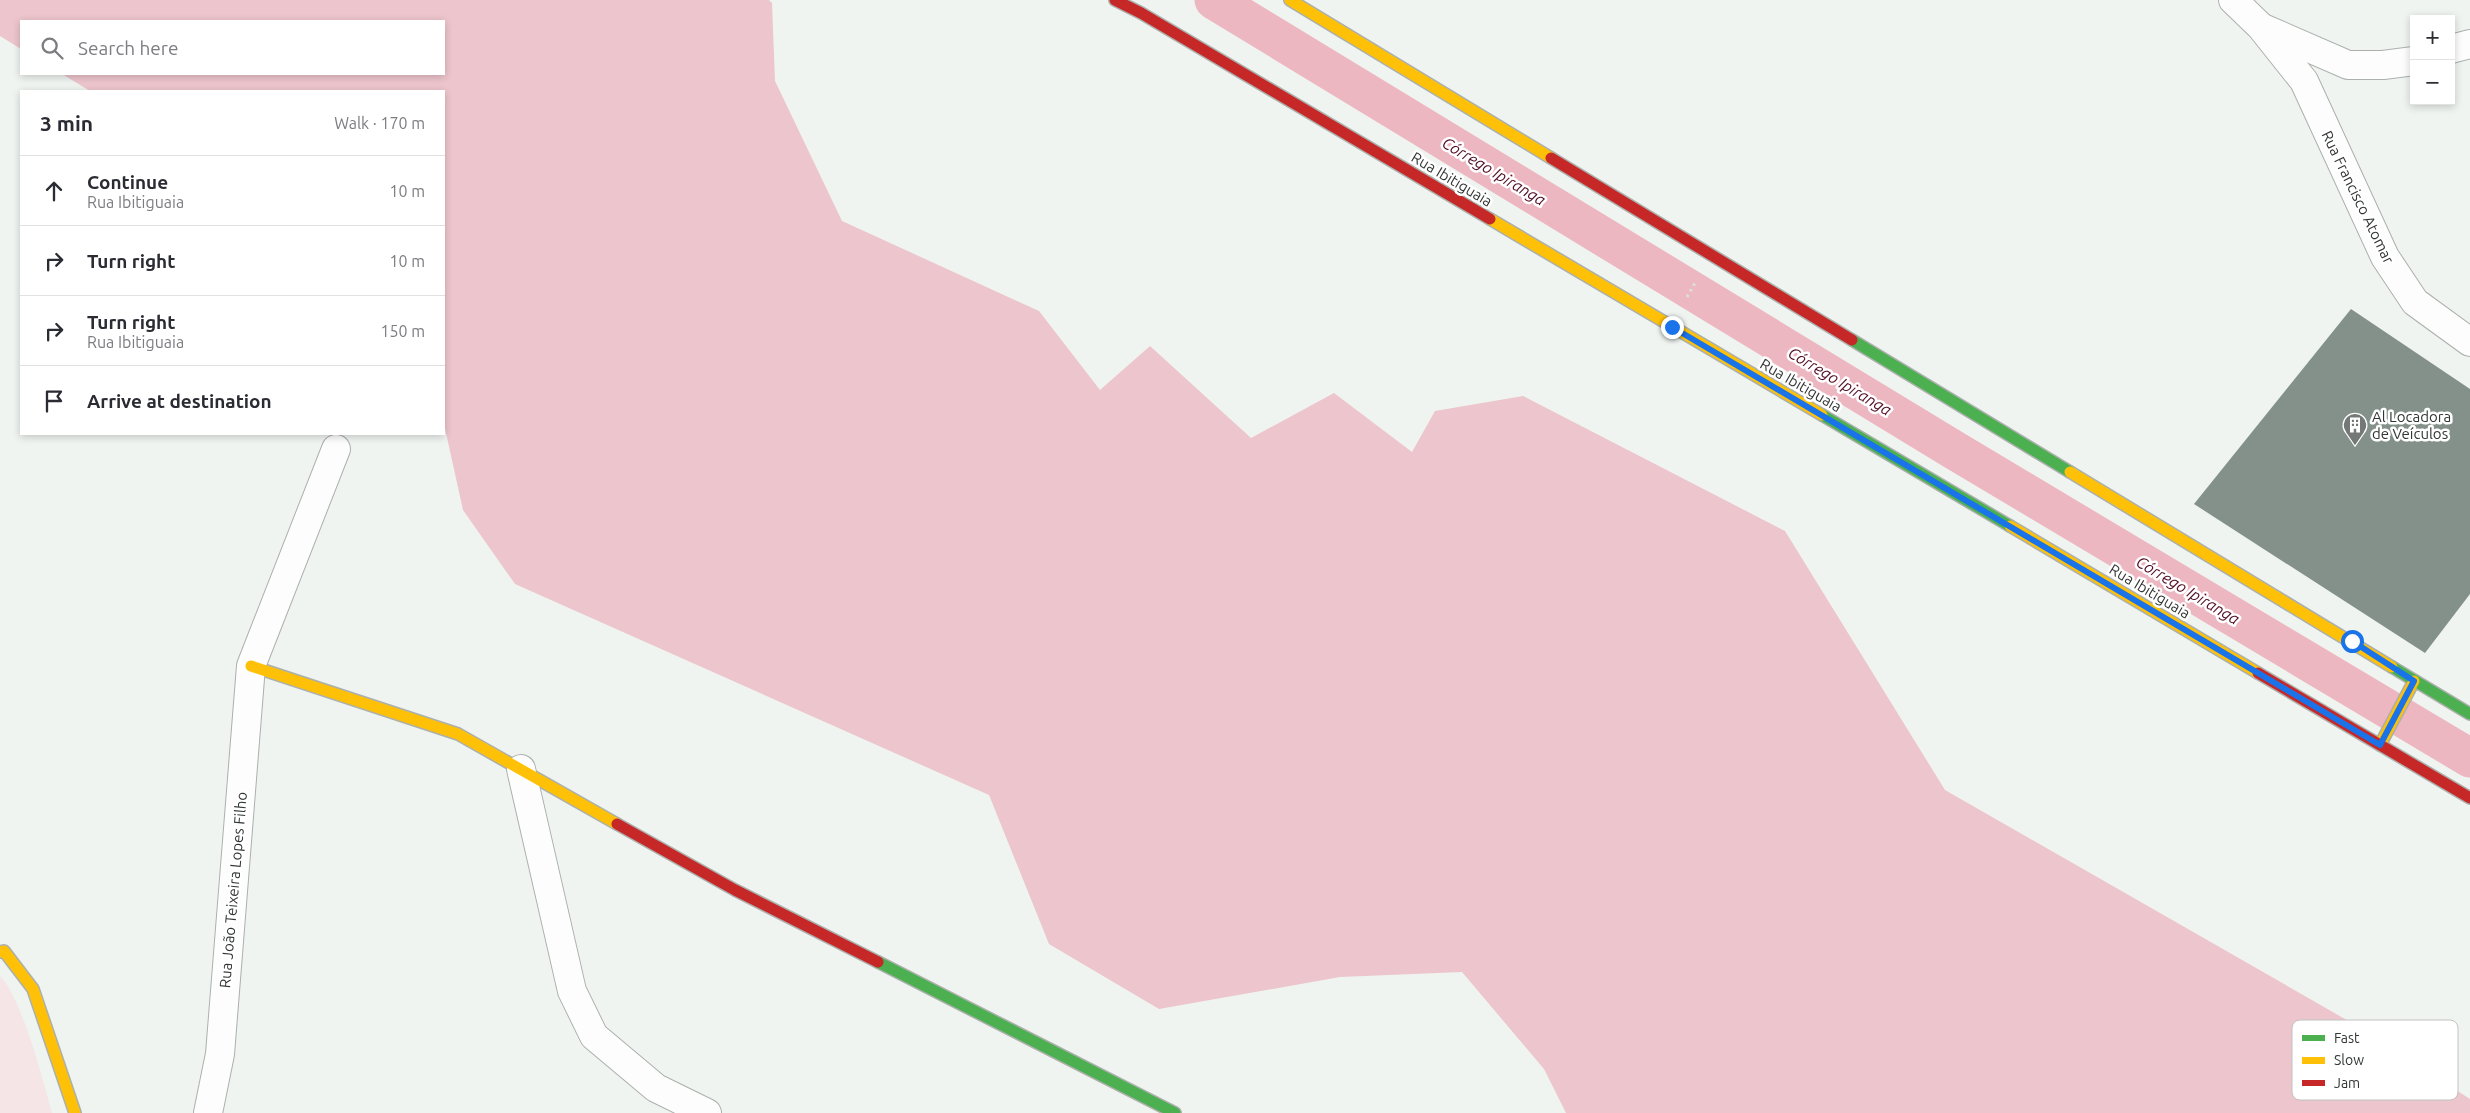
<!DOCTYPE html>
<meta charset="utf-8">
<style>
:root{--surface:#fff;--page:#f2f2f3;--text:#2b2b33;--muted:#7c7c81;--line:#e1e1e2}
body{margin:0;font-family:Ubuntu,sans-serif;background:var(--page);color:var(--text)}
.controls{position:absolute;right:15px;top:15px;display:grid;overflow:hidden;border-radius:0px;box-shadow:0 2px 8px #0003}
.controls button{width:45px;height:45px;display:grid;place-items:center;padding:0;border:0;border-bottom:1px solid var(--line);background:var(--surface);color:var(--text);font:25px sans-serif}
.stop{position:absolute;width:15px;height:15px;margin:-11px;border:4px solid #1a73e8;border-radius:50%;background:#fff}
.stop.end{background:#1a73e8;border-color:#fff;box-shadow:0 1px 5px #0008}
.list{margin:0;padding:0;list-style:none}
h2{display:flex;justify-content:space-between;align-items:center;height:65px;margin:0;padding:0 20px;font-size:21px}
h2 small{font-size:16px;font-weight:400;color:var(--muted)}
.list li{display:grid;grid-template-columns:32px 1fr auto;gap:15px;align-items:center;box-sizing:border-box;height:70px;padding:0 20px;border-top:1px solid var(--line)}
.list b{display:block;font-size:19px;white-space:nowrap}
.list p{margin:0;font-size:16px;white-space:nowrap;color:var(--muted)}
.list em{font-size:16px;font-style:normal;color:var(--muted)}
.icon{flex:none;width:28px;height:28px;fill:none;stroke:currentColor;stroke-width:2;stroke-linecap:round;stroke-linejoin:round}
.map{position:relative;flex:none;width:2470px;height:1113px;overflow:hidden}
.search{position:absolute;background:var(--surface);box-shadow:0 2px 8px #0003;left:20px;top:20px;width:425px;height:55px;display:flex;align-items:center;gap:12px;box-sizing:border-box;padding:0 18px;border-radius:0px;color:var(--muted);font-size:19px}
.panel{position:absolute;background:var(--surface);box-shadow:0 2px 8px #0003;left:20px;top:90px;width:425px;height:345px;border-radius:0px}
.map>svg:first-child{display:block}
</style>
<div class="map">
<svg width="2470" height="1113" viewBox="0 0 2470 1113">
<rect width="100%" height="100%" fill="#eff4f1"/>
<path fill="#f5e5e6" d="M0,976C21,996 44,1083 52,1113H0Z"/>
<polygon fill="#edc5cc" points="0,0 769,0 772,3 775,81 842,221 1039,311 1100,390 1150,346 1251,438 1334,393 1412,452 1435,411 1523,396 1785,531 1945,790 2345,1019 2470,1099 2470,1113 1566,1113 1544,1069 1462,972 1340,977 1159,1009 1049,944 989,795 515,584 463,510 444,424 444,91 90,91 62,74 444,74 444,21 21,21 21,49 0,36"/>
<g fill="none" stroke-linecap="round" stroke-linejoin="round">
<polyline stroke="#edb7c1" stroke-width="39" points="1214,0 1954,450 2470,758"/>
</g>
<polygon fill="#84918a" points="2351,309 2470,389 2470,594 2425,653 2194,504"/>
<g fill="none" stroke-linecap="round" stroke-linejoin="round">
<g stroke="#acb0ad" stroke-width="30">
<g id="street">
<polyline points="2233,0 2261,27 2304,81 2385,257 2415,302 2470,342"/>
<polyline points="2263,28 2348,65 2383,65 2414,61"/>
<polyline points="2451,49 2470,44"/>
<polyline points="521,769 572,991 594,1036 656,1088 707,1113"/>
<polyline points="208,1113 220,1054 251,666 336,449"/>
</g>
</g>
<g stroke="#acb0ad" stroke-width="14">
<g id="fast">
<polyline points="1852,340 2070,472"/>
<polyline points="1822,415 2010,526"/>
<polyline points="2392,667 2470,714"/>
<polyline points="878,962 1175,1113"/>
</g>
</g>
<g stroke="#acb0ad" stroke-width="14">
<g id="slow">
<polyline points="1290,0 1551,158"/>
<polyline points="1490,219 1822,415"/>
<polyline points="2070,472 2392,667"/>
<polyline points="2010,526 2258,673"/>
<polyline points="251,666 458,734 617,824"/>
<polyline points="2380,745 2414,681"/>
<polyline points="0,952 4,951 33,989 75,1113"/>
</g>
</g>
<g stroke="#acb0ad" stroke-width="14">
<g id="jam">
<polyline points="1115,0 1141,13 1490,219"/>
<polyline points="1551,158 1852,340"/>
<polyline points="2258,673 2470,798"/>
<polyline points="617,824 735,890 878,962"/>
</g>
</g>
<polyline stroke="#dddfdd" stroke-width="3" stroke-dasharray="2.5 4" stroke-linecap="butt" points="1687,297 1695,283"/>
<use href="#street" stroke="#fdfdfd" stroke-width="28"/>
<use href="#fast" stroke="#4caf50" stroke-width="11"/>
<use href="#slow" stroke="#ffc107" stroke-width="11"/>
<use href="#jam" stroke="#c62828" stroke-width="11"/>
</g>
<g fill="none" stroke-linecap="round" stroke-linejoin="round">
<polyline stroke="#1a73e8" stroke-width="6" points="1672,327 2380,745 2414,681 2352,641"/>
</g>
<defs>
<g id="building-pin" transform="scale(1.25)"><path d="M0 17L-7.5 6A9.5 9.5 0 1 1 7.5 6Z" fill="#747876" stroke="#fff"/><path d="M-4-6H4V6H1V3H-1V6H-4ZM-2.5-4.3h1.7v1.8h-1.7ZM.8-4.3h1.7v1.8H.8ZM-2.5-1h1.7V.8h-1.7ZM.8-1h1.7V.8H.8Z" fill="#fff"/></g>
</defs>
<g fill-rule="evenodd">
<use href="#building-pin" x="2355" y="425"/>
</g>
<g text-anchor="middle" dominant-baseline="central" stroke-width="5" stroke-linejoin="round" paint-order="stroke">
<g font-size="15" fill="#313533" stroke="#fff">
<text transform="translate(1452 179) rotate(31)">Rua Ibitiguaia</text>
<text transform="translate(2358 197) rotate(64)">Rua Francisco Atomar</text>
<text transform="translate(1801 385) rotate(30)">Rua Ibitiguaia</text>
<text transform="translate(2150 591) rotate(31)">Rua Ibitiguaia</text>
<text transform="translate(233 890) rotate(-85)">Rua João Teixeira Lopes Filho</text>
</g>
<g font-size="15" fill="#313533" stroke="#fff" text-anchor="start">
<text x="2372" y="416">Al Locadora<tspan x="2372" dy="17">de Veículos</tspan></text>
</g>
<g font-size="16" font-style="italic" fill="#520d24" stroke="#fff">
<text transform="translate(1494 171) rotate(31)">Córrego Ipiranga</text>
<text transform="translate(1840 381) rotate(31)">Córrego Ipiranga</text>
<text transform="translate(2188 590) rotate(31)">Córrego Ipiranga</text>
</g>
</g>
<rect x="2292" y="1020" width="166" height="80" rx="8" fill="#fff" stroke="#c1c2c2" stroke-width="1"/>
<rect x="2302" y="1035" width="23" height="6" fill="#4caf50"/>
<rect x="2302" y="1057" width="23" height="7" fill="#ffc107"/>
<rect x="2302" y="1080" width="23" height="6" fill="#c62828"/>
<g font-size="14" fill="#313533">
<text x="2334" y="1043">Fast</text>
<text x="2334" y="1065">Slow</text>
<text x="2334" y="1088">Jam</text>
</g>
</svg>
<div class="controls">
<button>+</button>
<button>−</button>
</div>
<div class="stop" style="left:2352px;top:641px"></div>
<div class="stop end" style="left:1672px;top:327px"></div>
<div class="search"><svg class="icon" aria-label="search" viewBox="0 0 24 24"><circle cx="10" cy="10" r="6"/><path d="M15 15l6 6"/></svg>Search here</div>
<section class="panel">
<h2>3 min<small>Walk · 170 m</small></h2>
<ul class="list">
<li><svg class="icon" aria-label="ahead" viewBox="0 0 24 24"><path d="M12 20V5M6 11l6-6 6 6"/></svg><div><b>Continue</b><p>Rua Ibitiguaia</p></div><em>10 m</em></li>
<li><svg class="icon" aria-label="right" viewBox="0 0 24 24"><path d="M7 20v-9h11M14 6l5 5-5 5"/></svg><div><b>Turn right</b></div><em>10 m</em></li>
<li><svg class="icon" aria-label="right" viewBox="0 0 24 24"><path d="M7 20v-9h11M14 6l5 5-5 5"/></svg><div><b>Turn right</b><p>Rua Ibitiguaia</p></div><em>150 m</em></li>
<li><svg class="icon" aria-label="arrive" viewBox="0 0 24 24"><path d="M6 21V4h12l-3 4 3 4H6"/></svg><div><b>Arrive at destination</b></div></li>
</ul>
</section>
</div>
